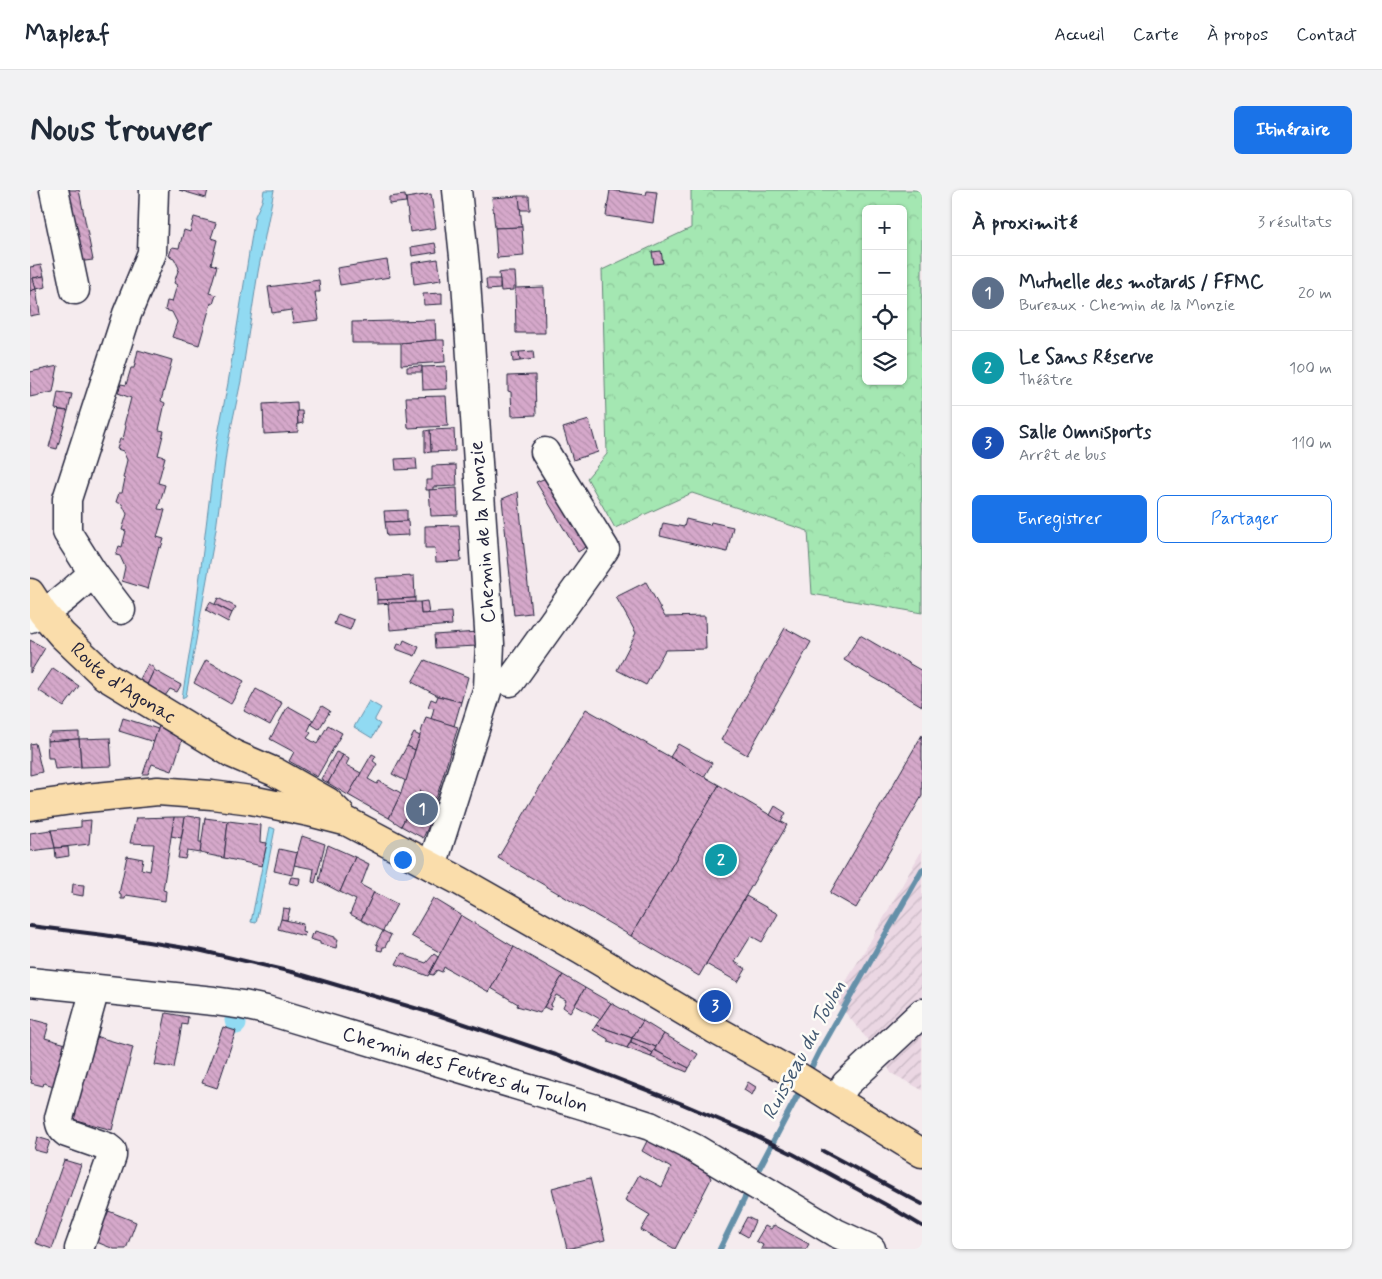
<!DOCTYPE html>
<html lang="fr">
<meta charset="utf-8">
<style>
:root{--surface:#fff;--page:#f2f2f3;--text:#1f2937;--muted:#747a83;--line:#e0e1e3;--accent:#1a73e8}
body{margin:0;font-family:Mynerve,sans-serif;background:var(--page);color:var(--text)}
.controls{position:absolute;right:15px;top:15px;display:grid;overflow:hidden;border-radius:8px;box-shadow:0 1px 4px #0004}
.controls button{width:45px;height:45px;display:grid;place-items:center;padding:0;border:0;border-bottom:1px solid var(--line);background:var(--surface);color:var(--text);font:25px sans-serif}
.you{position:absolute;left:372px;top:669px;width:18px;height:18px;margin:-12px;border:4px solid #fff;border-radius:50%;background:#1a73e8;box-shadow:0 0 0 8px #1a73e833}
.badge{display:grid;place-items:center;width:32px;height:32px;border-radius:50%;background:var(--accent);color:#fff;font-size:16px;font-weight:700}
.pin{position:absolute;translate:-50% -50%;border:2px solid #fff;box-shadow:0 1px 5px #0006}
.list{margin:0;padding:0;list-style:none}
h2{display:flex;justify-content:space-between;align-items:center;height:65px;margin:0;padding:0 20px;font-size:21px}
h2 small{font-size:16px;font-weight:400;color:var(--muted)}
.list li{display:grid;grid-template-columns:32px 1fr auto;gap:15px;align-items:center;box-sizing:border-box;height:75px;padding:0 20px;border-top:1px solid var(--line)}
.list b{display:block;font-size:19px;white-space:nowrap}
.list p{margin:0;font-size:16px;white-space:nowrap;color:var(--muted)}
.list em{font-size:16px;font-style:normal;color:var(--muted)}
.actions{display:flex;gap:10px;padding:15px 20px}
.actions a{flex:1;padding:11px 0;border:1px solid var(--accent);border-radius:8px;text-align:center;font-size:18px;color:var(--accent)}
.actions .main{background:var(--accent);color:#fff}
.icon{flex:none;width:28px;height:28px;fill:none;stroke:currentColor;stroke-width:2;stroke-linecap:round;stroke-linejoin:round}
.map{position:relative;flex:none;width:892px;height:1059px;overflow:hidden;border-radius:8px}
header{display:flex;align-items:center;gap:30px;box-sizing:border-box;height:70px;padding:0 25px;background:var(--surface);border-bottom:1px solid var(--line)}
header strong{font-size:24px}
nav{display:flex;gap:28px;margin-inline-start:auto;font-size:18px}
.intro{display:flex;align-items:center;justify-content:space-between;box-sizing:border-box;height:120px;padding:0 30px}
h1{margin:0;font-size:35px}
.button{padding:12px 22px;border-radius:8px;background:var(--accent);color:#fff;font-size:18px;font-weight:700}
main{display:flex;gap:30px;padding:0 30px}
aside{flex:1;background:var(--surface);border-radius:8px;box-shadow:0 1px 4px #0004}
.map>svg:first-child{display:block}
</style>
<header>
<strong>Mapleaf</strong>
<nav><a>Accueil</a><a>Carte</a><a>À propos</a><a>Contact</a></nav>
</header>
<div class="intro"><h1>Nous trouver</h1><a class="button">Itinéraire</a></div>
<main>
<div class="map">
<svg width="892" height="1059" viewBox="0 0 892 1059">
<defs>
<pattern id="industrial-furrows" width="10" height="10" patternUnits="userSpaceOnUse" patternTransform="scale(1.25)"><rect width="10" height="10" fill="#ebd7e3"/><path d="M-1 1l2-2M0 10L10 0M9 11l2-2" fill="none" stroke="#c9b8c4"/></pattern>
<pattern id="forest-crowns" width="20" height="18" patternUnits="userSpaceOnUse" patternTransform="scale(1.25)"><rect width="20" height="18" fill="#a4e7b2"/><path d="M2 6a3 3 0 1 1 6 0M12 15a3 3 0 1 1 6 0" fill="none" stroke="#8dc69a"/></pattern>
<pattern id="building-back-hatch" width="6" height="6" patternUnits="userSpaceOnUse" patternTransform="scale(1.25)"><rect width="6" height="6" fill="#d5a8ca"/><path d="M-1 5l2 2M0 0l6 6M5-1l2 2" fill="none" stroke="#b790ae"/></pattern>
</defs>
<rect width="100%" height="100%" fill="#f5ebee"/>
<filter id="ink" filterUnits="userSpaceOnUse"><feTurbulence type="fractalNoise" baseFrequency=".02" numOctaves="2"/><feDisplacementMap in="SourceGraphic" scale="10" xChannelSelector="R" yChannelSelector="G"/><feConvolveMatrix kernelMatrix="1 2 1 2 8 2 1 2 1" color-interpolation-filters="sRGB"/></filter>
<g filter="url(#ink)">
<polygon fill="url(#industrial-furrows)" points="892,660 892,900 861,883 855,871 805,810 844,745"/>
<path fill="url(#forest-crowns)" stroke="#638476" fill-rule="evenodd" d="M661,0H892V423L782,404L778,341L662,303L585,338L557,288L577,264L572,80L661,38ZM836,19H873V191H836Z"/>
<g fill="#91daf2" stroke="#6590a9">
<polygon points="234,0 244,0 228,82 211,191 197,257 186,339 156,506 152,508 163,442 186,255 198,193 225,26 232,11"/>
<polygon points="339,511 351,518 345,529 345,531 350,534 342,548 324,537"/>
<polygon points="240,637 245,639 226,733 221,732"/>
</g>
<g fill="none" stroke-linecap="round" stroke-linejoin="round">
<g stroke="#6590a9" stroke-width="6">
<polyline points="778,884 789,862 892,680"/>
<polyline points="725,986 773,895"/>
<polyline points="690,1059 720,997"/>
</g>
<polyline stroke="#91daf2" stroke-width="21" points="206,825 205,830 206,834"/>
</g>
<g fill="url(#building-back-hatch)" stroke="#22223b">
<polygon points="32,0 49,0 63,70 47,72"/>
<polygon points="149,0 178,0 176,8"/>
<polygon points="580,0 616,5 617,1 627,2 623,33 576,26"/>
<polygon points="401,4 406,38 380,42 376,8"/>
<polygon points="375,5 376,12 359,14 359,7"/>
<polygon points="489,6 499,6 500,20 490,20"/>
<polygon points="489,6 492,37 465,38 462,8"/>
<polygon points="164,27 186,33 181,48 187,50 181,74 187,76 179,103 186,105 183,114 181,113 169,155 142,147 147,132 142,122 135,120 137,111 142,112 147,95 144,93 149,78 144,68 139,66 142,57 149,58 154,40 160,42"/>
<polygon points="492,37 494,66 467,68 465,38"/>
<polygon points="405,53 407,62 382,66 381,57"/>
<polygon points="631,61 633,73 624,74 622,62"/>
<polygon points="408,69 411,90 384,94 382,73"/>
<polygon points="357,70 360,87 310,95 307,78"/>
<polygon points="11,75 14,86 3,88 6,99 0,101 0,77"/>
<polygon points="475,82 485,82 486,97 483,97 483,100 471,101 469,83"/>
<polygon points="14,86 16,97 6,99 3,88"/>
<polygon points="456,89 470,89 470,99 457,100"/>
<polygon points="289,90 290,102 285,102 289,130 263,133 261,120 242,123 238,97"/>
<polygon points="514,97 515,143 486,143 485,98"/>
<polygon points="6,99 10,124 0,126 0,101"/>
<polygon points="412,103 412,114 394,115 393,104"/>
<polygon points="405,130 406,150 371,153 322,153 322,132"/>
<polygon points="406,150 414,150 415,172 371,175 371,153"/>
<polygon points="108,160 142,170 131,211 135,213 129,240 134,241 128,265 135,267 128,293 135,295 128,319 135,320 127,347 134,349 131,358 129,357 118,399 92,391 95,377 90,366 86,365 89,356 92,357 96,341 92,340 97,324 92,314 86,312 89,303 92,303 95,289 93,288 97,270 93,261 87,259 90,249 93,249 96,236 94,235 101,208 88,203 91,194 96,195 101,178 104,178"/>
<polygon points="503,161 504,169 490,171 489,162"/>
<polygon points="489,162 490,171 483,172 482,163"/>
<polygon points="28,176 23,202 0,207 0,182"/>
<polygon points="392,176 392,182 377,182 377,177"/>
<polygon points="416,176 417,199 393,200 392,177"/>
<polygon points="505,185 506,225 482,226 481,202 478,201 478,186"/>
<polygon points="28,202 42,204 38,221 25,219"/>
<polygon points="416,206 418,236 378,238 376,207"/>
<polygon points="267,212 268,242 234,244 233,214"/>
<polygon points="29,220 38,221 27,259 19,257"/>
<polygon points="267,221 272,221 273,233 268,234"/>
<polygon points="559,230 568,262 543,270 533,238"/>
<polygon points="424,239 425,261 401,262 400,240"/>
<polygon points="400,240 401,262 395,263 395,241"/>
<polygon points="386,268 387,279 366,280 365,269"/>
<polygon points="426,275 427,296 403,297 403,300 396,300 396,290 402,290 402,276"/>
<polygon points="521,286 561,354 548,362 506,292"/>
<polygon points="427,298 428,325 401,326 399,300"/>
<polygon points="488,302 501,423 484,425 472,309"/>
<polygon points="377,320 377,331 355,332 354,321"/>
<polygon points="656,329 680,335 681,332 703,337 697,362 630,346 633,333 654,337"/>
<polygon points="378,331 379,345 357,346 355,332"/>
<polygon points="429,335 431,371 406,372 405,358 395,358 395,336"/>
<polygon points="384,386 385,408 347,410 346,388"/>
<polygon points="616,392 635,427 675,426 676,459 635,460 616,495 587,480 606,443 586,407"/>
<polygon points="188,408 206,417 202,423 185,414"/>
<polygon points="385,408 385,412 347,414 347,410"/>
<polygon points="397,411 399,424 391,424 390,412"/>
<polygon points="180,412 202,423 198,432 176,420"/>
<polygon points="390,412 391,424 421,422 422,435 360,440 358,413"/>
<polygon points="308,424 324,430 320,440 304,434"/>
<polygon points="755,438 781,452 717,565 691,550"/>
<polygon points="448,442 448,456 405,458 404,445"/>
<polygon points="830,445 892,481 892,516 814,470"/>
<polygon points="0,450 15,458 0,483"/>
<polygon points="374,450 389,457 385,466 366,459 368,454 372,455"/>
<polygon points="176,470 214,491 201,514 164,493"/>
<polygon points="395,470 438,487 431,512 408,506 382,492"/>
<polygon points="118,474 124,478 124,480 117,495 109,491"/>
<polygon points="23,478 49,496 34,517 8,500"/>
<polygon points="124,480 151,495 147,502 140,499 135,506 117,495"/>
<polygon points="226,499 252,513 240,535 214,521"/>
<polygon points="408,506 431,512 424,536 401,529 404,518 398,517 401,509 406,511"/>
<polygon points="258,516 283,530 278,541 281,543 277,548 287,554 298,535 312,543 287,587 259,571 264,562 240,549"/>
<polygon points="292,516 300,521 289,539 281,534"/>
<polygon points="556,519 689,595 601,746 468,668"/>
<polygon points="396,527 428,537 406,609 390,601 371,636 359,628 371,603"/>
<polygon points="93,528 128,539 124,552 89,541"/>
<polygon points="129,536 152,550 142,581 122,574 118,584 113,584"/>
<polygon points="49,542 49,549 17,551 17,548 21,543"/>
<polygon points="384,543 390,546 385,560 377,556"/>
<polygon points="892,545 892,606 826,718 800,703"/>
<polygon points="80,548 82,576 51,577 49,549"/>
<polygon points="49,549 51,577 25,579 23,568 18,568 17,551"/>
<polygon points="5,553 12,582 0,585 0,554"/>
<polygon points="648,554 682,573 674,587 640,567"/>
<polygon points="377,556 385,560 376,591 362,584"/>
<polygon points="306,562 313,565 298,593 291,589"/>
<polygon points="342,564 346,566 343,571 347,574 338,589 347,594 349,591 371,603 359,628 318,605"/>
<polygon points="313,565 319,569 316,575 331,583 318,605 298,593"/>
<polygon points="689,595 757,635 669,786 601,746"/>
<polygon points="390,601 406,609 401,628 402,629 393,648 371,636"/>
<polygon points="745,616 756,623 751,632 740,625"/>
<polygon points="158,626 171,628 169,652 172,652 170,663 157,661 155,669 148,668 155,627"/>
<polygon points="144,627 155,627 151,648 141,646"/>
<polygon points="144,627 133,700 136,701 135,711 96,705 95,709 91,709 91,705 89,704 97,666 113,669 111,679 120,681 124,654 100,653 106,628"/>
<polygon points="175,628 198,631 194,668 170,663"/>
<polygon points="61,630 59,654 25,658 21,640 51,637 51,631"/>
<polygon points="198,631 231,635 230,652 237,653 232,676 194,668"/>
<polygon points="21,640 25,658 0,661 0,643"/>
<polygon points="272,646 295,654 285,693 282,692 284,679 264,675"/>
<polygon points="298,655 325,667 310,702 289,691 294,668"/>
<polygon points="38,657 39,666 26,668 25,658"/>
<polygon points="249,659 267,663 262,685 244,681"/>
<polygon points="325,667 339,674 331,695 344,702 331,730 320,724 326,710 310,702"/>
<polygon points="261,687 270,688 269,695 259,693"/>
<polygon points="43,694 54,695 53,706 42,704"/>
<polygon points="344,702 367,714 353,741 331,730"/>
<polygon points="716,706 748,724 732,752 721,746 705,772 716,779 708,792 676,774"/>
<polygon points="403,708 431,725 411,763 381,746"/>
<polygon points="253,718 260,719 257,730 251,729"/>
<polygon points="431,725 484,757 459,802 414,777 412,782 407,780 403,785 399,784"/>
<polygon points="251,729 273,734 272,741 275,742 274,746 248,739"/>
<polygon points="285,741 305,747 305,749 308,749 306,758 290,754 290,752 280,749 282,743 284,744"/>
<polygon points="353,741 361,745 355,757 353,757 352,761 347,760 348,755 346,754"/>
<polygon points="484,757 533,785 510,823 487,816 488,814 461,798 459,802"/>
<polygon points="372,763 379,767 396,773 404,764 408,767 398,786 366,774"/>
<polygon points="533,785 555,798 540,822 533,817 536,810 526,805 520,816 522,817 520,820 514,817"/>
<polygon points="555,798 581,813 570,829 545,815"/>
<polygon points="581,813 613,831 602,848 566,835"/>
<polygon points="136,823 158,827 157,835 152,834 144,878 125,875"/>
<polygon points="0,829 19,834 15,848 36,854 24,896 14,893 13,896 1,893 2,890 0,889"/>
<polygon points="613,831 634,844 626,857 602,848"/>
<polygon points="566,835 602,848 597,858 578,851 578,849 563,840"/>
<polygon points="193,837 206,841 187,898 172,893"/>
<polygon points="634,844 668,864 659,878 624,860"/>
<polygon points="61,845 103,857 82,940 39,928"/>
<polygon points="602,848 626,857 623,863 601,852"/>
<polygon points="601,852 623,863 621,867 597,858"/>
<polygon points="624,860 659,878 657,882 621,867"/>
<polygon points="718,892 726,897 722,905 714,900"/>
<polygon points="7,947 20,951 16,963 4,960"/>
<polygon points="618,949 679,984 681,989 645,1059 611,1040 620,1025 595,1010 609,985 632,997 641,978 612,961"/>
<polygon points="34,970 51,975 22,1059 5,1053"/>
<polygon points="560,988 575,1050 537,1059 522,998"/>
<polygon points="76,1020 106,1032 96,1059 84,1059 64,1051"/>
<polygon points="717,1027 725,1031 718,1047 709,1042"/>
<polygon points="744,1035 779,1054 776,1059 731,1059 733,1055 726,1051 735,1036 741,1039"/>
</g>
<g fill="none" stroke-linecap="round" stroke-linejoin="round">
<g stroke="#22223b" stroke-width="31">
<g id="minor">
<polyline points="24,0 45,100"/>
<polyline points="63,383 91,420"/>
<path d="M0,428C25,419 43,401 63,383L37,342V309L97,124L122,63L124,0"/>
<polyline points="480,492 575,359 515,262"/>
<polyline points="402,676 458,498 460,454 435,76 427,0"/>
<path id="s1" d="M0,792L184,811L213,815L236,820L576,922L620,936L664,958L806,1043L841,1059"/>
<polyline points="806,910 816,894 892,823"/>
<path d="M49,1059L82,966V961L77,957L37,943C31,939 30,935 29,928L65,799"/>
</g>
</g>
<g stroke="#22223b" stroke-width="31">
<g id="major">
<path id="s2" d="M0,403L13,423L32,445L75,486L203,564L245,582L298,612L310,624"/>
<polyline points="0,616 56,608 128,601 182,605 221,610 279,622 318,632 430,691 551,760 684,839 759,881 892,963"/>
</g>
</g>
<use href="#minor" stroke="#fdfcf7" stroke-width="28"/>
<use href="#major" stroke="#faddab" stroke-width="28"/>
<g stroke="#22223b" stroke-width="4">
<polyline points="0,736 74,745 168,760 266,783 405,824 526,865 650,913 718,942 763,964 862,1018 892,1036"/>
<polyline points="793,961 892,1014"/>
</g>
</g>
</g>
<g text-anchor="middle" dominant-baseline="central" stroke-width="5" stroke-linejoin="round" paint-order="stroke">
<g font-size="20" fill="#22223b" stroke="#fdfcf7">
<text transform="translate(453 342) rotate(-94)">Chemin de la Monzie</text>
<text stroke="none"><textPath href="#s2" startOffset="131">Route d'Agonac</textPath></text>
<text stroke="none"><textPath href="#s1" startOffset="446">Chemin des Feutres du Toulon</textPath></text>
</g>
<g font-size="21" font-style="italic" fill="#435972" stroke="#fdfcf7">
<text transform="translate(774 860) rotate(-62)">Ruisseau du Toulon</text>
</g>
</g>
</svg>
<div class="controls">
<button>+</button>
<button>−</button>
<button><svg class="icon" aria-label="locate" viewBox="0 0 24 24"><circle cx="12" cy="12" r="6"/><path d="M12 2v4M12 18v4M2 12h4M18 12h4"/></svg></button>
<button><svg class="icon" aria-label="layers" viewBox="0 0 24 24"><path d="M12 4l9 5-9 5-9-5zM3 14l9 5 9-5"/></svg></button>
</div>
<div class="you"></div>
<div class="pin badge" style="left:392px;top:619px;background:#5c6f8a">1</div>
<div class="pin badge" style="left:691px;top:670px;background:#0f9aa8">2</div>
<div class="pin badge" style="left:685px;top:816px;background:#1a4fb4">3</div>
</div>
<aside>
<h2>À proximité<small>3 résultats</small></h2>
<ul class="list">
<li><span class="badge" style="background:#5c6f8a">1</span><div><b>Mutuelle des motards / FFMC</b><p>Bureaux · Chemin de la Monzie</p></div><em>20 m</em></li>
<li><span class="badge" style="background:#0f9aa8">2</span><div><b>Le Sans Réserve</b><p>Théâtre</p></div><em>100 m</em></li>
<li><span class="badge" style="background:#1a4fb4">3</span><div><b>Salle Omnisports</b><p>Arrêt de bus</p></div><em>110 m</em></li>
</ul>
<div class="actions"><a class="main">Enregistrer</a><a>Partager</a></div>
</aside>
</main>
